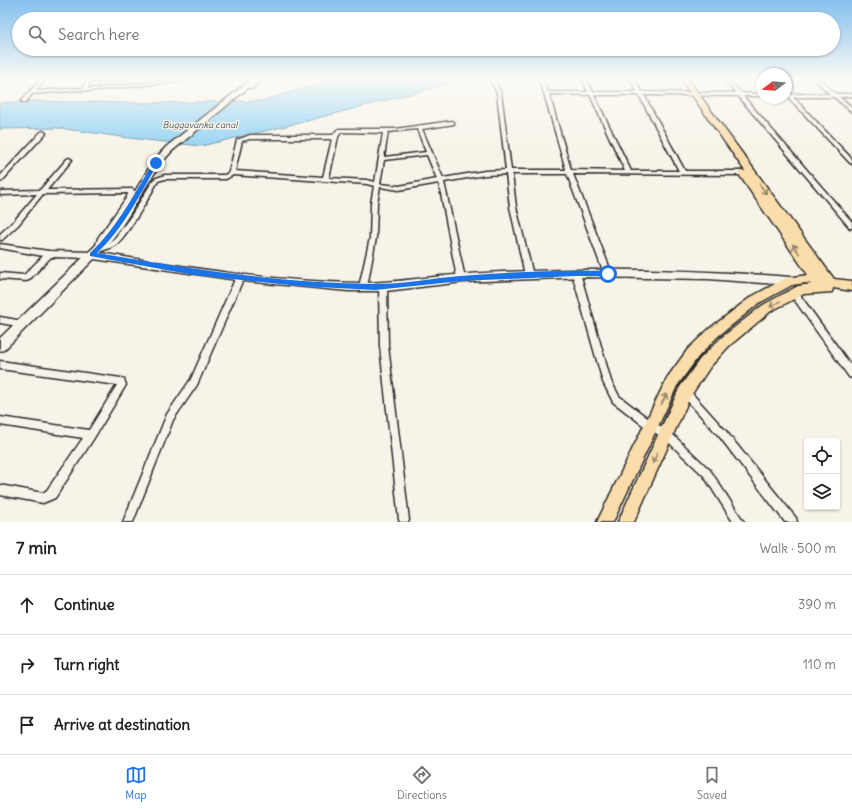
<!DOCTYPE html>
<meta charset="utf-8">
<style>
:root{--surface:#fff;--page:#f2f2f2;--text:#202124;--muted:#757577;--line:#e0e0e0;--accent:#1a73e8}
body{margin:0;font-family:Delius,sans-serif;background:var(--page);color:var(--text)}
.controls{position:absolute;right:12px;bottom:12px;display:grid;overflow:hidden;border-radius:4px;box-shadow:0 1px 3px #0004}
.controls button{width:36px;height:36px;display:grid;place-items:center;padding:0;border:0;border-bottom:1px solid var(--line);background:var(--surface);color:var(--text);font:20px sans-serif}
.compass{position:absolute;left:756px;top:68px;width:36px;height:36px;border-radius:50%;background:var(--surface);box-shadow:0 1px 3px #0004;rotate:254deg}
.stop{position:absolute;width:12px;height:12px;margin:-9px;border:3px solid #1a73e8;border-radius:50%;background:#fff}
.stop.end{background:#1a73e8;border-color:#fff;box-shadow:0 1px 4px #0008}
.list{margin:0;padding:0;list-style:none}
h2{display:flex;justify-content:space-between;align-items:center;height:52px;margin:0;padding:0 16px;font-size:17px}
h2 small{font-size:13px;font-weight:400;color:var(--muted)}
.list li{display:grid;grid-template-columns:26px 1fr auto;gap:12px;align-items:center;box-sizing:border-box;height:60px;padding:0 16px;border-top:1px solid var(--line)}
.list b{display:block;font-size:15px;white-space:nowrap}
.list em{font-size:13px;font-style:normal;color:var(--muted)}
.icon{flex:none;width:22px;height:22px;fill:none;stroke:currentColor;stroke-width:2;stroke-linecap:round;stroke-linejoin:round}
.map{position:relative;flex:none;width:852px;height:522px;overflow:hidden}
.search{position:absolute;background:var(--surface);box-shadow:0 1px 3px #0004;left:12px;right:12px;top:12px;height:44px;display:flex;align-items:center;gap:10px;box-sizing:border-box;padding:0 14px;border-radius:22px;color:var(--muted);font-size:15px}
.sheet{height:232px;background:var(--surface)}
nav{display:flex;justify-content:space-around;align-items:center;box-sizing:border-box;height:56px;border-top:1px solid var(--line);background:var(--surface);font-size:11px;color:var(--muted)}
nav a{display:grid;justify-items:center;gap:2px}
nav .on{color:var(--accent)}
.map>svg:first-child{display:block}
</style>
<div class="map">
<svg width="852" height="522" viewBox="0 0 852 522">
<rect width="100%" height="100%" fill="#f7f3e8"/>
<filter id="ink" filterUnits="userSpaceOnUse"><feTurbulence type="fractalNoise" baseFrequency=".025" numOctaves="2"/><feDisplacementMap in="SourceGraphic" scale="8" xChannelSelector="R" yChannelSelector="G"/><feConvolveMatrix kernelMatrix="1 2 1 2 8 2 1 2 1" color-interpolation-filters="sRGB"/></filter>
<g filter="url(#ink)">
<polygon fill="#92d2f4" stroke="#698fa4" points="337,78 464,78 436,87 303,122 201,146 129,138 59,128 0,129 0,103 28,101 138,103 261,101"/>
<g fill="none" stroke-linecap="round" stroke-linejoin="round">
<g stroke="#2b2b2b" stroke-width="3">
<g id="street">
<polygon points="42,78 46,78 35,91 83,88 87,78 91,78 91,79 131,78 129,79 90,82 88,89 191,78 204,78 202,79 88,91 82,90 32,94 26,102 22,102 22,100"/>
<path d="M237,78H250C247,80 239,80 237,78Z"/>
<polygon points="260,78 265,78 253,88 249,88 249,86"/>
<path d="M489,78H493L501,93L511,170H566L544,93L538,78H542L548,92H588L582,78H586L593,92H637L630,78H634L642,92L736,93L723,78H727L741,93L762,94V96H743L852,222V228H850L738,96L644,95L685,171H743L746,173L743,175L573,174L612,274L611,276H605L604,274L567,174H512L516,207L533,275L532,277H526L525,275L510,207L506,174L485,175L444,182L465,278L464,280H458L457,278L439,183L399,190L380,187L377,203L376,238L367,287L366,289H360L359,287L370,238L371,203L374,186L367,184L233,175L226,179H165L158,181C151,194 124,242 113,247C109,249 103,250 98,252L95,249L98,238L127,197L128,193L43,194L18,225L2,240H0V234L14,221L37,194L0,195V191L40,190L67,159L69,158L72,160L71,161L47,190L132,189L135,191L132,198L103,240L102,245L110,243L114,239L131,216L154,179L165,175H225L229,172L237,140L250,135H333L337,130L339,129H395L452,121L454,122V124L422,129L443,178L485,171L506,170L497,93ZM549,94L590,95L625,171L571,170ZM594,95H639L679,171H631ZM417,129L426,152L384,157L388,132ZM341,132L383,133L375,182L367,180L329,178L338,137ZM250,139H332L323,177L235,171L242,141ZM427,155L437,179L399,186L380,184L384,160Z"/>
<polygon points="813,78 818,78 836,94 852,94 852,96 839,97 852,107 852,112 834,97 793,97 852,159 852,164 850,163 788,97 786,97 786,92 790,94 830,94"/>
<polygon points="43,131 46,133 45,134 2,181 0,182 0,176 41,132"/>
<polygon points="0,244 49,251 92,252 95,255 92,258 51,257 29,280 26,281 0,279 0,273 24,275 43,256 0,248"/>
<polygon points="576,270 579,271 580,273 611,381 619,396 654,423 669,431 710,470 744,522 733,522 704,476 663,437 648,429 613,402 603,382 572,273 573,271"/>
<polygon points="240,274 243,275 244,277 197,385 173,420 133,522 123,522 167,414 191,379 236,277 237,275"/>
<polygon points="383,283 386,284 387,286 388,346 409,520 408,522 400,522 399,520 380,346 379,286 380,284"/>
<polygon points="794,290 797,291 852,367 852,378 849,377 791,295 790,293 791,291"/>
<polygon points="0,317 23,321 26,322 27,324 26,326 23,327 0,323"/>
<polygon points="0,361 121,378 124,379 126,385 94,438 55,498 43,503 0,495 0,485 43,493 47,490 83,438 0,425 0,417 89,430 117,385 0,369"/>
<polygon points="685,388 688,389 725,430 796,518 797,522 785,522 719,436 682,395 681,392 682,389"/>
</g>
</g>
<g stroke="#2b2b2b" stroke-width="3">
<path id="secondary" d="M253,78H260L172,151C144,181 130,223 100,253C184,267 274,282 359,283C387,283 415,279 442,276C462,274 482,273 501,272C598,268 694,269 790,277L794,278L795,281L794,284L790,285L708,279L585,277L463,282L386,291H348L244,281L94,259L4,350L0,351V338L100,241L123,212L153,161L166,147Z"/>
</g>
<g stroke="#2b2b2b" stroke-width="3">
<polygon id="primary" points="680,78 687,78 834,279 852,281 852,291 833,288 832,292 804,294 771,311 729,346 710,367 690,397 634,522 618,522 680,387 700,359 721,338 763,305 798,286 812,284 806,283 792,285 759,303 717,337 698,357 677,386 613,522 597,522 667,378 688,349 709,329 751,297 786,278 808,275 738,173 740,171 745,171"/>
</g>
<use href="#street" fill="#f7f3e8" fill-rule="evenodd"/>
<use href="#secondary" fill="#f7f3e8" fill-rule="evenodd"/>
<use href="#primary" fill="#faddab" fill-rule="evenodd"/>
</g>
<defs><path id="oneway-shaft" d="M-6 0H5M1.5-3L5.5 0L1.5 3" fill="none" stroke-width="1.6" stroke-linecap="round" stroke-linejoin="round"/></defs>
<g stroke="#92846b">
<use href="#oneway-shaft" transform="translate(763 189) rotate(54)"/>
<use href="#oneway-shaft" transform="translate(796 249) rotate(-125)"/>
<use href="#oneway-shaft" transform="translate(775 304) rotate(151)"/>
<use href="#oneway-shaft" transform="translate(664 399) rotate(-64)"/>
<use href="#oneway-shaft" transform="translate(655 458) rotate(114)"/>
</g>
</g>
<linearGradient id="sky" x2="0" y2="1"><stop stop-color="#85c0ed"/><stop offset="0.52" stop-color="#fbfaf5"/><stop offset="1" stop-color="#fbfaf5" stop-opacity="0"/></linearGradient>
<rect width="852" height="151" fill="url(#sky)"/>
<path fill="#1a73e8" d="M156,161L158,163C140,194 124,228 97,253C189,269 280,283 373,284C402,285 431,278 460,276C509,272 559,270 608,271L611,274L608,276H576L461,281L375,290L300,286L194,275L90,256V253C117,228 134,194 153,163Z"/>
<g text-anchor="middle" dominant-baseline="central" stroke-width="3" stroke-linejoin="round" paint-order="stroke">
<g font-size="9" font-style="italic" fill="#45555d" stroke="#f7f3e8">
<text x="200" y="124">Buggavanka canal</text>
</g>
</g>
</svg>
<div class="controls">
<button><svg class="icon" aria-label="locate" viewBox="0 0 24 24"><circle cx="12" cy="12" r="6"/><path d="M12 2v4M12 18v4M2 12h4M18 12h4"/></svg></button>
<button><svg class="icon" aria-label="layers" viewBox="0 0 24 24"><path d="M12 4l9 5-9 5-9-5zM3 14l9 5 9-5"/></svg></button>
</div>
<svg class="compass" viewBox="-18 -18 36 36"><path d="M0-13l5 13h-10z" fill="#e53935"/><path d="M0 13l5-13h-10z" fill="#757577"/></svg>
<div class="stop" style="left:608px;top:274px"></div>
<div class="stop end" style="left:156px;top:163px"></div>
<div class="search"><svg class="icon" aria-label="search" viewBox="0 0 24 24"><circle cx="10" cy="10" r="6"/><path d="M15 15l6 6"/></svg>Search here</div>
</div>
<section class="sheet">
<h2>7 min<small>Walk · 500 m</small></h2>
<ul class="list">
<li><svg class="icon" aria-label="ahead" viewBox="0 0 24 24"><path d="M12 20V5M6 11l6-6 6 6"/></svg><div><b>Continue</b></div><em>390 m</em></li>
<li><svg class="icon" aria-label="right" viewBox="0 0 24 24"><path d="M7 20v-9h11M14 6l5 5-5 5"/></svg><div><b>Turn right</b></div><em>110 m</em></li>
<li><svg class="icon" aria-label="arrive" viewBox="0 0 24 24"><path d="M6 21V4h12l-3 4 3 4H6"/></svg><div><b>Arrive at destination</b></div></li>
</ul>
</section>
<nav>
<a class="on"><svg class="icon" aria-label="map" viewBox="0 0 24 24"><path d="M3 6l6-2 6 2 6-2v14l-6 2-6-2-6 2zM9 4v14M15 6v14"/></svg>Map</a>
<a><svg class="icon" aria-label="directions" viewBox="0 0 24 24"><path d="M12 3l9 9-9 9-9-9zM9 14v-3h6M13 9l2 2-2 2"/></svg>Directions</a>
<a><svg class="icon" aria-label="saved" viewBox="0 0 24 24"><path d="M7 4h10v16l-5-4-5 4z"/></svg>Saved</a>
</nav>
